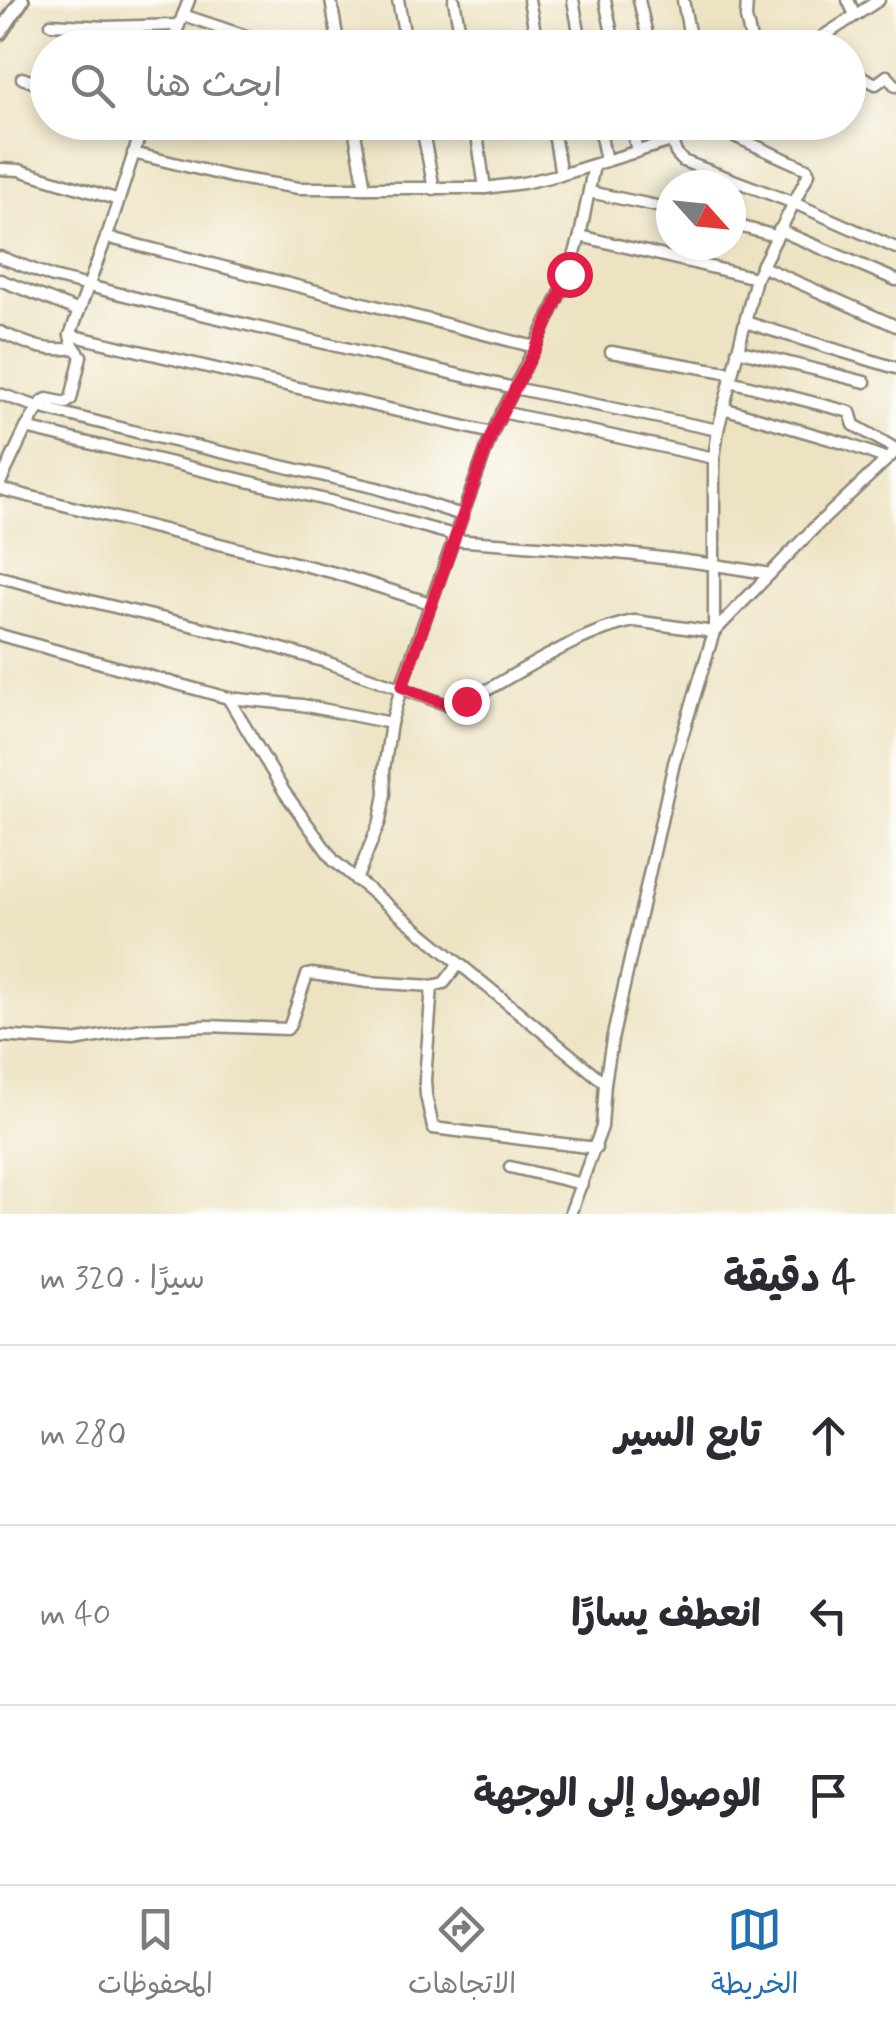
<!DOCTYPE html>
<html lang="ar">
<meta charset="utf-8">
<style>
:root{--surface:#fff;--page:#f7f7f7;--text:#2b2b33;--muted:#7c7c81;--line:#e1e1e2;--accent:#1f6fb2}
body{margin:0;font-family:Mynerve,"Playpen Sans Arabic",sans-serif;background:var(--page);color:var(--text);direction:rtl}
.compass{position:absolute;left:656px;top:170px;width:90px;height:90px;border-radius:50%;background:var(--surface);box-shadow:0 5px 15px #0003;rotate:117deg}
.stop{position:absolute;width:30px;height:30px;margin:-22px;border:8px solid #e11d48;border-radius:50%;background:#fff}
.stop.end{background:#e11d48;border-color:#fff;box-shadow:0 2px 10px #0008}
.list{margin:0;padding:0;list-style:none}
h2{display:flex;justify-content:space-between;align-items:center;height:130px;margin:0;padding:0 40px;font-size:42px}
h2 small{font-size:32px;font-weight:400;color:var(--muted)}
.list li{display:grid;grid-template-columns:65px 1fr auto;gap:30px;align-items:center;box-sizing:border-box;height:180px;padding:0 40px;border-top:2px solid var(--line)}
.list b{display:block;font-size:38px;white-space:nowrap}
.list em{font-size:32px;font-style:normal;color:var(--muted)}
.icon{flex:none;width:55px;height:55px;fill:none;stroke:currentColor;stroke-width:2;stroke-linecap:round;stroke-linejoin:round}
.map{position:relative;flex:none;width:896px;height:1214px;overflow:hidden;direction:ltr}
.search{position:absolute;background:var(--surface);box-shadow:0 5px 15px #0003;left:30px;right:30px;top:30px;height:110px;display:flex;align-items:center;gap:25px;box-sizing:border-box;padding:0 35px;border-radius:55px;color:var(--muted);font-size:38px}
.sheet{height:670px;background:var(--surface)}
nav{display:flex;justify-content:space-around;align-items:center;box-sizing:border-box;height:140px;border-top:2px solid var(--line);background:var(--surface);font-size:28px;color:var(--muted)}
nav a{display:grid;justify-items:center;gap:5px}
nav .on{color:var(--accent)}
.map>svg:first-child{display:block}
</style>
<div class="map">
<svg width="896" height="1214" viewBox="0 0 896 1214">
<rect width="100%" height="100%" fill="#fdfcf7"/>
<filter id="ink" filterUnits="userSpaceOnUse"><feTurbulence type="fractalNoise" baseFrequency=".01" numOctaves="2"/><feDisplacementMap in="SourceGraphic" scale="20" xChannelSelector="R" yChannelSelector="G"/><feConvolveMatrix kernelMatrix="1 2 1 2 8 2 1 2 1" color-interpolation-filters="sRGB"/></filter>
<filter id="wash" filterUnits="userSpaceOnUse"><feTurbulence type="fractalNoise" baseFrequency=".0048" numOctaves="4" result="noise"/><feDisplacementMap in="SourceGraphic" scale="40" xChannelSelector="R" yChannelSelector="G"/><feGaussianBlur stdDeviation="2.25" result="paint"/><feColorMatrix in="noise" values="0 0 0 0 0 0 0 0 0 0 0 0 0 0 0 0 0 1.4 0 .05"/><feComposite in="paint" operator="in"/></filter>
<g filter="url(#wash)">
<rect width="100%" height="100%" fill="#ede3c3"/>
</g>
<g filter="url(#ink)">
<g fill="none" stroke-linecap="round" stroke-linejoin="round">
<g stroke="#8c8777" stroke-width="15">
<g id="minor">
<polyline points="331,0 339,48"/>
<polyline points="398,0 407,48"/>
<polyline points="454,0 463,48"/>
<polyline points="529,0 538,48"/>
<polyline points="573,0 582,48"/>
<polyline points="605,0 615,48"/>
<polyline points="639,0 650,48"/>
<polyline points="683,0 692,48"/>
<polyline points="747,0 746,18 753,48"/>
<polyline points="848,0 855,15"/>
<polyline points="183,15 282,48"/>
<polyline points="51,24 105,27 179,25"/>
<polyline points="170,48 189,0"/>
<polyline points="805,48 879,0"/>
<polyline points="848,70 876,84 887,76 896,86"/>
<polyline points="22,78 48,88"/>
<polyline points="353,122 365,188"/>
<polyline points="421,122 434,189"/>
<polyline points="475,122 485,188"/>
<polyline points="552,122 561,175"/>
<polyline points="598,122 606,161"/>
<polyline points="631,122 637,152"/>
<polyline points="666,122 676,153 683,161 794,203 896,248"/>
<polyline points="133,153 231,177 299,188 485,188 523,183 567,173 671,141 699,122"/>
<polyline points="0,169 19,170 119,200"/>
<polyline points="589,192 671,209"/>
<polyline points="731,224 776,236"/>
<polyline points="779,230 896,280"/>
<polyline points="580,236 756,278"/>
<polyline points="106,237 535,347"/>
<polyline points="0,257 53,277 176,308 514,388 718,430"/>
<polyline points="761,266 896,326"/>
<polyline points="0,280 79,311"/>
<polyline points="745,322 896,368"/>
<path d="M0,332C28,344 44,353 75,348"/>
<polyline points="70,335 492,433"/>
<polyline points="737,350 865,382"/>
<polyline points="611,352 732,373"/>
<polyline points="730,381 850,412 854,425 896,449"/>
<polyline points="0,394 38,407 156,437 377,488 462,515"/>
<polyline points="723,408 847,444 887,459"/>
<polyline points="502,412 714,458"/>
<polyline points="26,428 330,501 454,535"/>
<polyline points="0,483 26,428 43,401 47,399 66,403 71,399 81,356 72,344 70,335 109,230 144,122"/>
<polyline points="0,489 335,573 430,603"/>
<path d="M452,540C559,547 665,555 770,574"/>
<path d="M0,577L102,604L245,638L326,662L445,704H454L473,698C518,673 585,629 635,621L714,632L816,526L896,451"/>
<polyline points="0,635 228,698 285,793 334,861 605,1083"/>
<polyline points="228,698 302,705 391,723"/>
<polyline points="356,880 380,821 385,794 384,770 391,723 405,675 492,433 535,347 569,274 580,236 594,165"/>
<polyline points="432,986 425,1080 426,1095 433,1128 596,1148"/>
<polyline points="0,1036 74,1041 143,1029 206,1026 287,1029 290,1025 307,975 312,974 368,982 432,986 444,983 459,964"/>
<polyline points="510,1167 582,1184"/>
<polyline points="570,1214 602,1127 605,1083 612,1040 674,763 714,632 714,458 718,430 756,278 809,173 807,169 703,122"/>
</g>
</g>
<g stroke="#8c8777" stroke-width="18">
<polyline id="tertiary" points="0,33 22,0"/>
</g>
<use href="#minor" stroke="#fff" stroke-width="10"/>
<use href="#tertiary" stroke="#fff" stroke-width="12"/>
</g>
</g>
<g fill="none" stroke-linecap="round" stroke-linejoin="round" filter="url(#ink)">
<polyline stroke="#e11d48" stroke-width="12" points="466,701 446,704 402,687 492,433 536,348 569,274"/>
</g>
</svg>
<svg class="compass" viewBox="-18 -18 36 36"><path d="M0-13l5 13h-10z" fill="#e53935"/><path d="M0 13l5-13h-10z" fill="#7c7c81"/></svg>
<div class="stop" style="left:569px;top:274px"></div>
<div class="stop end" style="left:466px;top:701px"></div>
<div class="search"><svg class="icon" aria-label="search" viewBox="0 0 24 24"><circle cx="10" cy="10" r="6"/><path d="M15 15l6 6"/></svg>ابحث هنا</div>
</div>
<section class="sheet">
<h2>4 دقيقة<small>سيرًا · 320 m</small></h2>
<ul class="list">
<li><svg class="icon" aria-label="ahead" viewBox="0 0 24 24"><path d="M12 20V5M6 11l6-6 6 6"/></svg><div><b>تابع السير</b></div><em>280 m</em></li>
<li><svg class="icon" aria-label="left" viewBox="0 0 24 24"><path d="M17 20v-9H6M10 6l-5 5 5 5"/></svg><div><b>انعطف يسارًا</b></div><em>40 m</em></li>
<li><svg class="icon" aria-label="arrive" viewBox="0 0 24 24"><path d="M6 21V4h12l-3 4 3 4H6"/></svg><div><b>الوصول إلى الوجهة</b></div></li>
</ul>
</section>
<nav>
<a class="on"><svg class="icon" aria-label="map" viewBox="0 0 24 24"><path d="M3 6l6-2 6 2 6-2v14l-6 2-6-2-6 2zM9 4v14M15 6v14"/></svg>الخريطة</a>
<a><svg class="icon" aria-label="directions" viewBox="0 0 24 24"><path d="M12 3l9 9-9 9-9-9zM9 14v-3h6M13 9l2 2-2 2"/></svg>الاتجاهات</a>
<a><svg class="icon" aria-label="saved" viewBox="0 0 24 24"><path d="M7 4h10v16l-5-4-5 4z"/></svg>المحفوظات</a>
</nav>
